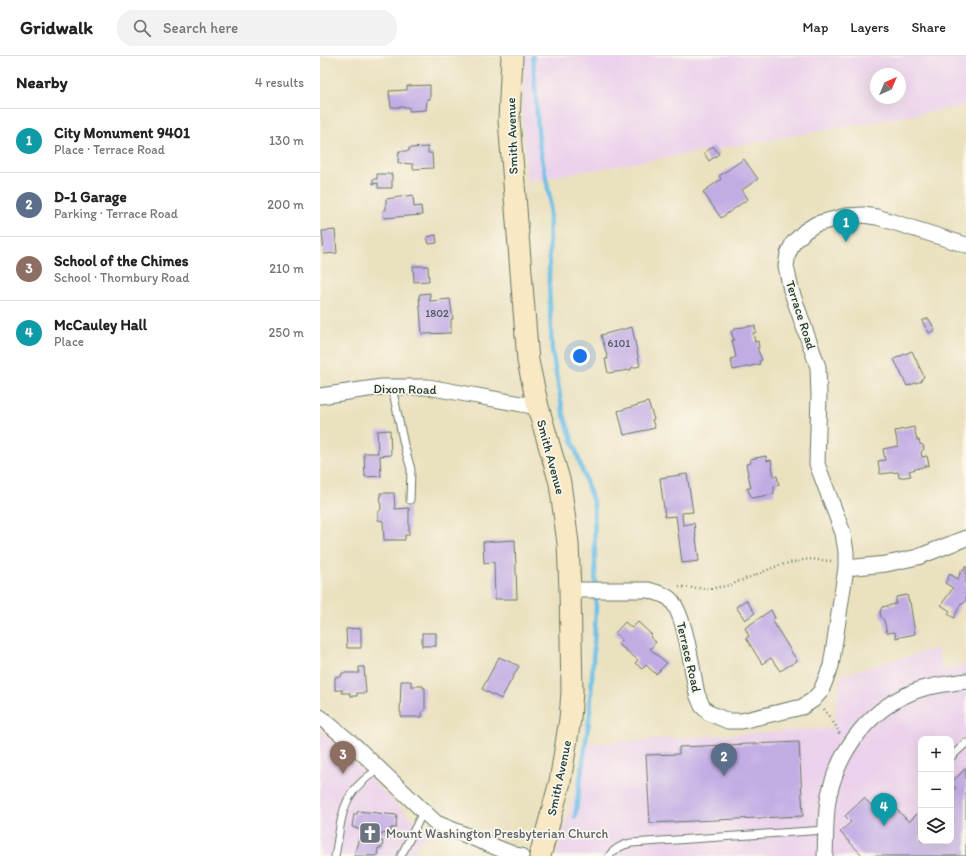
<!DOCTYPE html>
<meta charset="utf-8">
<style>
:root{--surface:#fff;--page:#f2f2f2;--text:#222;--muted:#767676;--line:#e0e0e0;--accent:#0f766e}
body{margin:0;font-family:Itim,sans-serif;background:var(--page);color:var(--text)}
.controls{position:absolute;right:12px;bottom:12px;display:grid;overflow:hidden;border-radius:8px;box-shadow:0 4px 16px #0002}
.controls button{width:36px;height:36px;display:grid;place-items:center;padding:0;border:0;border-bottom:1px solid var(--line);background:var(--surface);color:var(--text);font:20px sans-serif}
.compass{position:absolute;left:550px;top:12px;width:36px;height:36px;border-radius:50%;background:var(--surface);box-shadow:0 4px 16px #0002;rotate:44deg}
.you{position:absolute;left:260px;top:300px;width:14px;height:14px;margin:-10px;border:3px solid #fff;border-radius:50%;background:#1a73e8;box-shadow:0 0 0 6px #1a73e833}
.badge{display:grid;place-items:center;width:26px;height:26px;border-radius:50%;background:var(--accent);color:#fff;font-size:13px;font-weight:700}
.pin{position:absolute;translate:-50% -33px;filter:drop-shadow(0 1px 2px #0008)}
.pin::after{content:'';position:absolute;top:21px;width:14px;height:12px;background:inherit;clip-path:polygon(0 0,100% 0,50% 100%)}
.list{margin:0;padding:0;list-style:none}
h2{display:flex;justify-content:space-between;align-items:center;height:52px;margin:0;padding:0 16px;font-size:17px}
h2 small{font-size:13px;font-weight:400;color:var(--muted)}
.list li{display:grid;grid-template-columns:26px 1fr auto;gap:12px;align-items:center;box-sizing:border-box;height:64px;padding:0 16px;border-top:1px solid var(--line)}
.list b{display:block;font-size:15px;white-space:nowrap}
.list p{margin:0;font-size:13px;white-space:nowrap;color:var(--muted)}
.list em{font-size:13px;font-style:normal;color:var(--muted)}
.icon{flex:none;width:22px;height:22px;fill:none;stroke:currentColor;stroke-width:2;stroke-linecap:round;stroke-linejoin:round}
.map{position:relative;flex:none;width:646px;height:800px;overflow:hidden}
header{display:flex;align-items:center;gap:24px;box-sizing:border-box;height:56px;padding:0 20px;background:var(--surface);border-bottom:1px solid var(--line)}
header strong{font-size:19px}
nav{display:flex;gap:22px;margin-inline-start:auto;font-size:14px}
.search{width:280px;height:36px;background:var(--page);display:flex;align-items:center;gap:10px;box-sizing:border-box;padding:0 14px;border-radius:16px;color:var(--muted);font-size:15px}
main{display:flex}
aside{flex:1;background:var(--surface)}
.map>svg:first-child{display:block}
</style>
<header>
<strong>Gridwalk</strong>
<div class="search"><svg class="icon" aria-label="search" viewBox="0 0 24 24"><circle cx="10" cy="10" r="6"/><path d="M15 15l6 6"/></svg>Search here</div>
<nav><a>Map</a><a>Layers</a><a>Share</a></nav>
</header>
<main>
<aside>
<h2>Nearby<small>4 results</small></h2>
<ul class="list">
<li><span class="badge" style="background:#0f9aa8">1</span><div><b>City Monument 9401</b><p>Place · Terrace Road</p></div><em>130 m</em></li>
<li><span class="badge" style="background:#5c6f8a">2</span><div><b>D-1 Garage</b><p>Parking · Terrace Road</p></div><em>200 m</em></li>
<li><span class="badge" style="background:#8d6e63">3</span><div><b>School of the Chimes</b><p>School · Thornbury Road</p></div><em>210 m</em></li>
<li><span class="badge" style="background:#0f9aa8">4</span><div><b>McCauley Hall</b><p>Place</p></div><em>250 m</em></li>
</ul>
</aside>
<div class="map">
<svg width="646" height="800" viewBox="0 0 646 800">
<rect width="100%" height="100%" fill="#fbf7ec"/>
<filter id="ink" filterUnits="userSpaceOnUse"><feTurbulence type="fractalNoise" baseFrequency=".025" numOctaves="2"/><feDisplacementMap in="SourceGraphic" scale="8" xChannelSelector="R" yChannelSelector="G"/><feConvolveMatrix kernelMatrix="1 2 1 2 8 2 1 2 1" color-interpolation-filters="sRGB"/></filter>
<filter id="wash" filterUnits="userSpaceOnUse"><feTurbulence type="fractalNoise" baseFrequency=".012" numOctaves="4" result="noise"/><feDisplacementMap in="SourceGraphic" scale="16" xChannelSelector="R" yChannelSelector="G"/><feGaussianBlur stdDeviation="0.9" result="paint"/><feColorMatrix in="noise" values="0 0 0 0 0 0 0 0 0 0 0 0 0 0 0 0 0 1.4 0 .05"/><feComposite in="paint" operator="in"/></filter>
<g filter="url(#wash)">
<rect width="100%" height="100%" fill="#eae1bf"/>
<g fill="#ebd1eb" fill-rule="evenodd">
<path d="M205,0H646V50L207,125L202,49ZM556,18H580V42H556Z"/>
<path d="M617,592L622,614L646,608V800H236L254,740L265,688L513,672L521,619ZM601,683H631V785H601Z"/>
<polygon points="0,674 92,763 113,776 97,788 96,800 0,800"/>
</g>
<g fill="none" stroke-linecap="round" stroke-linejoin="round">
<polyline stroke="#6abee6" stroke-width="4.5" points="213,0 219,87 230,143 229,227 232,295 243,356 274,449 276,552 270,657 255,761"/>
</g>
<g id="blocks">
<g fill="#c1ace4">
<polygon points="110,29 110,43 107,43 106,54 89,55 89,51 71,51 69,35 87,34 87,30"/>
<polygon points="393,90 399,98 389,105 384,97"/>
<polygon points="108,91 108,97 112,97 113,112 93,113 93,108 78,107 79,95 89,95 89,92"/>
<polygon points="424,103 438,123 422,134 428,143 401,162 383,136 401,123 399,120"/>
<polygon points="57,118 72,118 72,132 58,132 58,127 53,128 53,123 57,123"/>
<polygon points="93,139 94,151 101,150 102,159 64,162 63,154 66,154 66,143"/>
<polygon points="15,174 17,197 4,198 2,175"/>
<polygon points="116,179 117,187 109,188 107,181"/>
<polygon points="93,210 108,210 109,225 94,226"/>
<polygon points="110,237 110,245 130,243 133,263 131,263 131,277 102,278 99,240 100,238"/>
<polygon points="606,263 609,263 615,274 609,277 602,265"/>
<polygon points="431,270 435,270 436,276 433,277 435,286 438,285 439,292 437,292 442,304 439,305 440,308 413,314 411,303 416,301 412,284 414,284 411,276 416,272"/>
<polygon points="312,271 320,310 311,312 311,314 288,317 285,303 288,303 281,279"/>
<polygon points="592,295 604,321 601,323 602,325 587,330 574,303"/>
<polygon points="328,346 334,363 332,364 335,372 304,379 298,355"/>
<polygon points="594,371 597,384 599,384 600,388 603,389 604,393 601,396 602,401 607,400 609,409 589,415 591,420 579,422 578,416 560,418 558,405 565,404 563,393 578,390 575,375"/>
<polygon points="70,374 71,399 60,400 61,420 45,421 44,397 58,397 57,375"/>
<polygon points="446,400 447,405 451,404 454,421 457,420 459,429 454,430 454,438 432,442 427,432 431,432 426,408 431,407 430,403"/>
<polygon points="367,418 373,456 362,457 363,469 374,467 379,505 362,507 356,460 345,461 340,422"/>
<polygon points="60,437 74,437 75,453 89,452 89,479 85,479 85,484 64,484 63,465 58,464 58,457 61,453"/>
<polygon points="195,484 197,543 175,543 174,506 164,507 163,486"/>
<polygon points="646,510 646,543 643,548 641,547 634,562 628,558 630,555 621,549 633,532 625,527 630,518 638,523 641,514 643,515"/>
<polygon points="587,539 589,546 590,546 595,578 576,582 575,576 567,577 564,564 561,561 560,556 562,551 576,548 576,541"/>
<polygon points="426,544 435,557 425,564 416,551"/>
<polygon points="451,554 455,562 452,564 477,605 460,615 451,602 442,608 426,582 429,580 425,572"/>
<polygon points="305,566 312,572 318,566 332,579 330,581 336,586 330,593 347,607 336,618 326,609 322,613 315,607 318,604 298,588 302,583 295,577"/>
<polygon points="41,572 41,592 27,592 26,573"/>
<rect x="102" y="577" width="14" height="13"/>
<polygon points="179,601 199,610 181,643 162,633"/>
<polygon points="39,611 44,611 46,637 37,637 37,640 30,640 30,637 22,637 22,634 15,634 15,621 21,621 22,617 39,617"/>
<polygon points="81,625 91,625 91,630 103,630 103,632 105,632 105,654 102,656 102,661 81,661 81,656 80,656"/>
<polygon points="479,686 483,760 330,767 326,699 359,698 359,691"/>
<polygon points="646,712 646,800 543,800 520,776 531,766 525,760 544,742 551,749 562,738 589,766 601,754 601,785 631,785 631,737 636,732 631,727"/>
<polygon points="38,755 77,759 76,772 71,772 70,778 59,777 58,785 63,785 62,792 58,792 57,800 34,800 41,774 32,771 34,758 37,758"/>
</g>
</g>
</g>
<g filter="url(#ink)">
<use href="#blocks" fill-opacity="0" stroke="#667665" stroke-width="1"/>
<g fill="none" stroke-linecap="round" stroke-linejoin="round">
<g stroke="#667665" stroke-width="9">
<g id="service">
<polyline points="72,331 84,389 91,413 90,444"/>
<polyline points="631,701 646,687"/>
<path d="M15,800C23,759 19,738 59,713"/>
<polyline points="81,800 103,756"/>
<path d="M289,800C295,792 302,789 311,787L506,774"/>
</g>
</g>
<g stroke="#667665" stroke-width="17">
<g id="minor">
<polyline points="0,340 62,331 108,331 218,351"/>
<polyline points="526,512 566,508 598,501 646,482"/>
<path d="M250,534H328C335,536 344,538 350,543C366,559 372,615 377,638L382,650L389,657L408,665H421L482,651L493,644L501,635L511,610L526,512V496L523,477L497,408L499,339L498,311L471,234L466,210L468,198L473,187L485,175L496,168L526,160L543,159L557,161L646,189"/>
<polyline points="0,661 34,689 116,767 195,799 201,800"/>
<path d="M505,800C506,780 505,758 509,739C520,690 553,649 601,633C615,629 631,627 646,625"/>
</g>
</g>
<g stroke="#667665" stroke-width="23">
<polyline id="secondary" points="192,0 189,64 208,305 218,351 240,427 248,487 250,534 252,635 250,663 240,726 220,800"/>
</g>
<g stroke="#667665" stroke-width="2.5" stroke-dasharray="1 3" stroke-linecap="butt">
<polyline points="359,531 390,533 410,529 460,509 488,503 511,505"/>
<polyline points="504,653 517,672 520,679"/>
</g>
<use href="#service" stroke="#fff" stroke-width="7"/>
<use href="#minor" stroke="#fff" stroke-width="15"/>
<use href="#secondary" stroke="#f8e8c3" stroke-width="21"/>
</g>
</g>
<defs>
<g id="church-square" transform="scale(1.15)"><rect x="-9" y="-9" width="18" height="18" rx="4" fill="#6b7280" stroke="#fbf7ec"/><path d="M-1.2-6h2.4v3.5h3.3v2.4h-3.3V6h-2.4V-.1h-3.3v-2.4h3.3Z" fill="#fff"/></g>
</defs>
<g fill-rule="evenodd">
<use href="#church-square" x="50" y="777"/>
</g>
<g text-anchor="middle" dominant-baseline="central" stroke-width="3.5" stroke-linejoin="round" paint-order="stroke">
<g font-size="11" fill="#485960">
<text x="117" y="257">1802</text>
<text x="299" y="287">6101</text>
</g>
<g font-size="13" fill="#1f3d34" stroke="#fbf7ec">
<text transform="translate(192 80) rotate(-92)">Smith Avenue</text>
<text transform="translate(481 259) rotate(72)">Terrace Road</text>
<text transform="translate(85 333) rotate(1)">Dixon Road</text>
<text transform="translate(231 401) rotate(75)">Smith Avenue</text>
<text transform="translate(369 601) rotate(77)">Terrace Road</text>
<text transform="translate(239 722) rotate(-78)">Smith Avenue</text>
</g>
<g font-size="13" fill="#5b616d" stroke="#fbf7ec" text-anchor="start">
<text x="66" y="777">Mount Washington Presbyterian Church</text>
</g>
</g>
</svg>
<div class="controls">
<button>+</button>
<button>−</button>
<button><svg class="icon" aria-label="layers" viewBox="0 0 24 24"><path d="M12 4l9 5-9 5-9-5zM3 14l9 5 9-5"/></svg></button>
</div>
<svg class="compass" viewBox="-18 -18 36 36"><path d="M0-13l5 13h-10z" fill="#e53935"/><path d="M0 13l5-13h-10z" fill="#767676"/></svg>
<div class="you"></div>
<div class="pin badge" style="left:526px;top:186px;background:#0f9aa8">1</div>
<div class="pin badge" style="left:404px;top:720px;background:#5c6f8a">2</div>
<div class="pin badge" style="left:23px;top:718px;background:#8d6e63">3</div>
<div class="pin badge" style="left:564px;top:770px;background:#0f9aa8">4</div>
</div>
</main>
